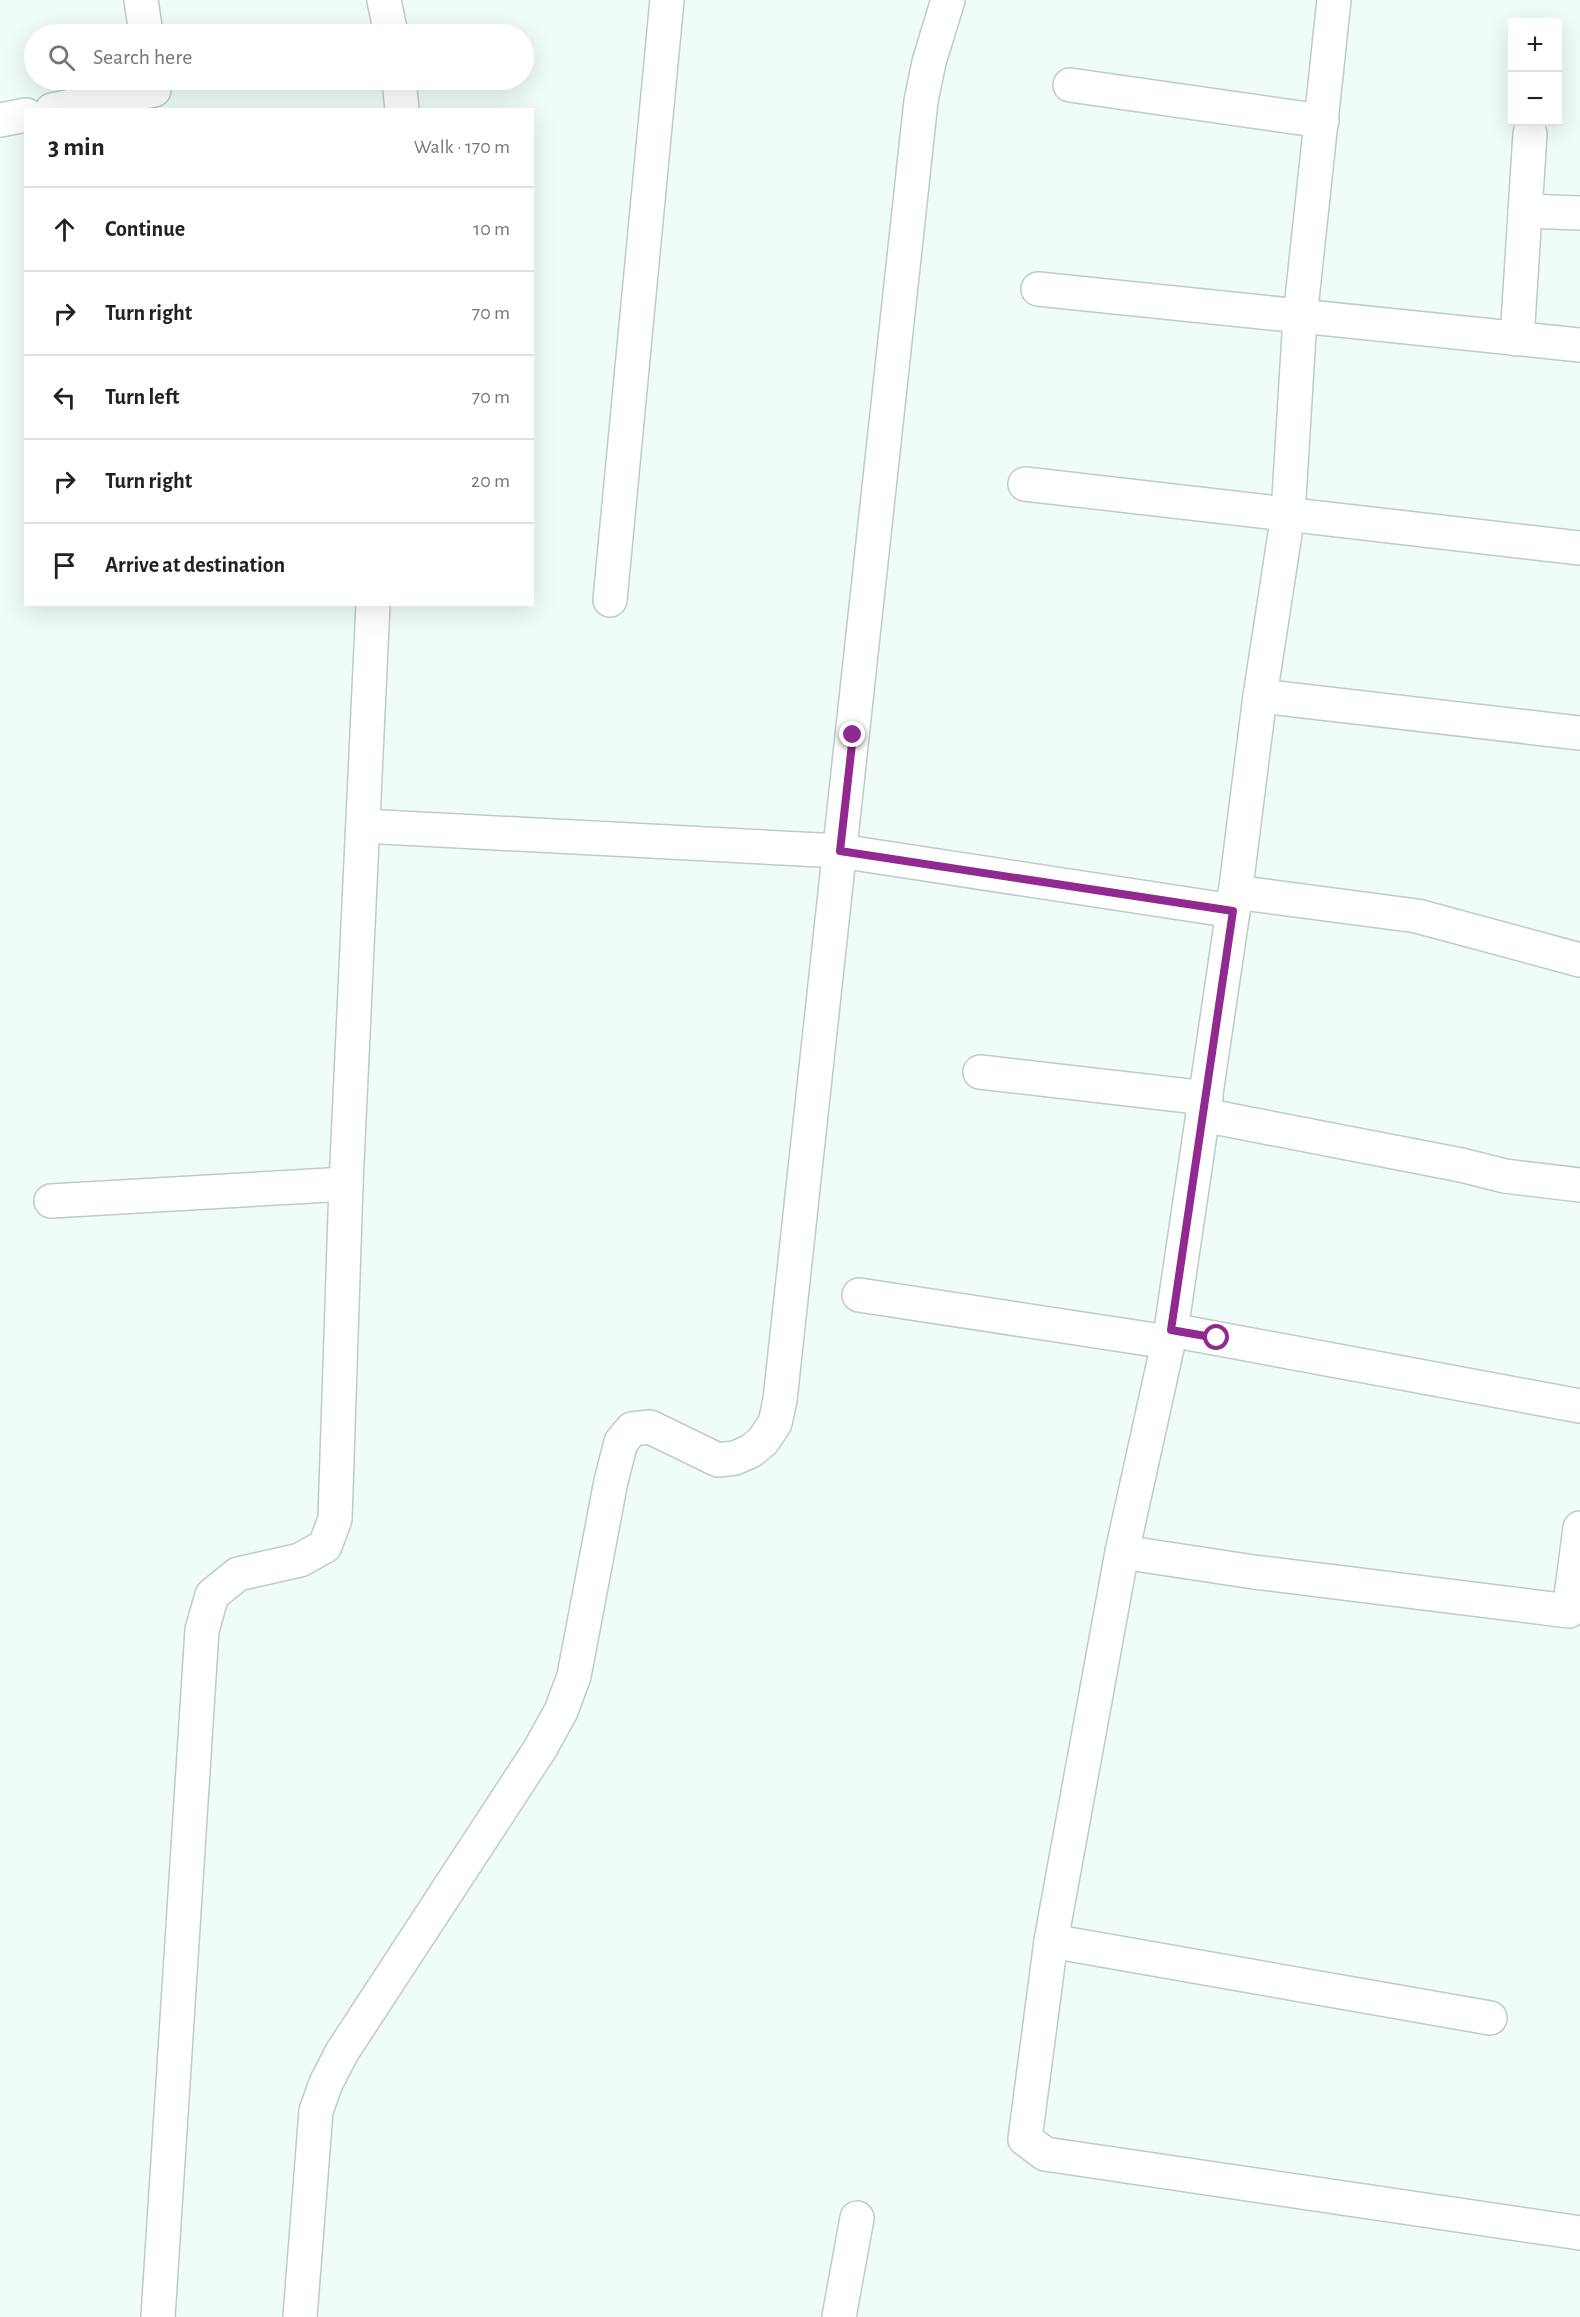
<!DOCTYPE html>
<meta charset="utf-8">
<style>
:root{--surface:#fff;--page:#f6f6f6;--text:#222;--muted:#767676;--line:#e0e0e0}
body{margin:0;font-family:"Alegreya Sans",sans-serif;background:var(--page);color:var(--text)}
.controls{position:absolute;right:18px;top:18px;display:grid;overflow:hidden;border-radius:0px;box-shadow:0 6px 24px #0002}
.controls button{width:54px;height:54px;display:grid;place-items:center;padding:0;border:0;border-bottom:2px solid var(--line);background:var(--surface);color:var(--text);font:30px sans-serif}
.stop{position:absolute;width:18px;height:18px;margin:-14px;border:4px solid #912a90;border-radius:50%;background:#fff}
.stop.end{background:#912a90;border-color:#fff;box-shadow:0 2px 6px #0008}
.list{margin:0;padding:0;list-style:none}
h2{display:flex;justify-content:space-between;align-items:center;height:78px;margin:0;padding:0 24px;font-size:26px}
h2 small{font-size:20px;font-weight:400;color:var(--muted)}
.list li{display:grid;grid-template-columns:39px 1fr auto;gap:18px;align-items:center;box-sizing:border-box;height:84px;padding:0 24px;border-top:2px solid var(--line)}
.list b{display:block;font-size:22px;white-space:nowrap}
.list em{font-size:20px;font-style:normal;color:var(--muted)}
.icon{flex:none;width:33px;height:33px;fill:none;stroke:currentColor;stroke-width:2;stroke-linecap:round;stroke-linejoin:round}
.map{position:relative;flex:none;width:1580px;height:2317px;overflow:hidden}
.search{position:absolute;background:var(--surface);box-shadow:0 6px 24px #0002;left:24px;top:24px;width:510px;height:66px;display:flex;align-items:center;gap:15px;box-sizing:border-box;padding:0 21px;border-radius:33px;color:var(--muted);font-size:22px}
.panel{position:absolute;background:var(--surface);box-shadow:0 6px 24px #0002;left:24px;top:108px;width:510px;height:498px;border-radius:0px}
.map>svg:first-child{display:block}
</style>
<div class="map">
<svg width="1580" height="2317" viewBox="0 0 1580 2317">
<rect width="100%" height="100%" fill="#f0fcfa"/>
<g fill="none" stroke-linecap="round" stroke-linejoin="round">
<g stroke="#bfcbca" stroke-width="36">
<g id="minor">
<polyline points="141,0 146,34"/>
<polyline points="384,0 391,34"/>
<polyline points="1334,0 1300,318 1288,514 1260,696 1233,911 1171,1330 1122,1552 1051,1941 1025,2139 1045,2154 1580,2233"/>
<polyline points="399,80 402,110"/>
<polyline points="1070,85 1322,121"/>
<polyline points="52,110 154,90"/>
<polyline points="0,120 26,115"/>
<polyline points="1525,211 1580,213"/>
<polyline points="1038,289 1580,345"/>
<polyline points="1517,339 1530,134"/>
<polyline points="1025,484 1580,548"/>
<polyline points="610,600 667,0"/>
<polyline points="1260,696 1580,733"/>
<polyline points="363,826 840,851 1233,911"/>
<polyline points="1235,892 1417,916 1580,960"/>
<polyline points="980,1072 1206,1098"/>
<polyline points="1203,1115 1461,1165 1505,1176 1580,1185"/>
<polyline points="51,1201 346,1184"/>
<polyline points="859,1295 1168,1342"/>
<polyline points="1171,1330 1580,1406"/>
<polyline points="1122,1552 1254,1572 1569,1611 1580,1528"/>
<polyline points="1051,1941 1490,2018"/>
<polyline points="158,2317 202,1630 212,1595 238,1574 300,1560 325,1546 335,1519 346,1184 373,604"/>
<polyline points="300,2317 316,2111 326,2083 342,2052 540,1749 561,1711 574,1676 611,1481 621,1442 632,1429 650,1427 718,1460 735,1458 751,1451 763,1441 775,1423 780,1400 921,101 929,62 948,0"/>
<polyline points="839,2317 857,2218"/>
</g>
</g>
<use href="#minor" stroke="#fff" stroke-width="33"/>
</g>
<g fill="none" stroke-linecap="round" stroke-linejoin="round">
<polyline stroke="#912a90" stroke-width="8" points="853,735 840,851 1233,911 1171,1330 1217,1338"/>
</g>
</svg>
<div class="controls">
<button>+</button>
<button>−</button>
</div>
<div class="stop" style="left:1217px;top:1338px"></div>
<div class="stop end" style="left:853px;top:735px"></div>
<div class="search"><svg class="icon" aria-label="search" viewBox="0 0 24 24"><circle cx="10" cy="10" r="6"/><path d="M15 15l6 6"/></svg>Search here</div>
<section class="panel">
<h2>3 min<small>Walk · 170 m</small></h2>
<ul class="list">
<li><svg class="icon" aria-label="ahead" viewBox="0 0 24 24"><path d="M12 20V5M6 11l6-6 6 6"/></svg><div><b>Continue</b></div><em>10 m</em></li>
<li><svg class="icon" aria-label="right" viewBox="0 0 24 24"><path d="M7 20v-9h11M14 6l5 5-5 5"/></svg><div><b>Turn right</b></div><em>70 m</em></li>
<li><svg class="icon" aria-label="left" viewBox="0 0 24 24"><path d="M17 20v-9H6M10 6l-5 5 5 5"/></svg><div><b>Turn left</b></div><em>70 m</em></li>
<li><svg class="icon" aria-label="right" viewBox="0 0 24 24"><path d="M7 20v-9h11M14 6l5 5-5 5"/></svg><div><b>Turn right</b></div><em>20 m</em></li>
<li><svg class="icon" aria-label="arrive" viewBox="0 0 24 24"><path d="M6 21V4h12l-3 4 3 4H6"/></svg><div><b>Arrive at destination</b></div></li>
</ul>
</section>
</div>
